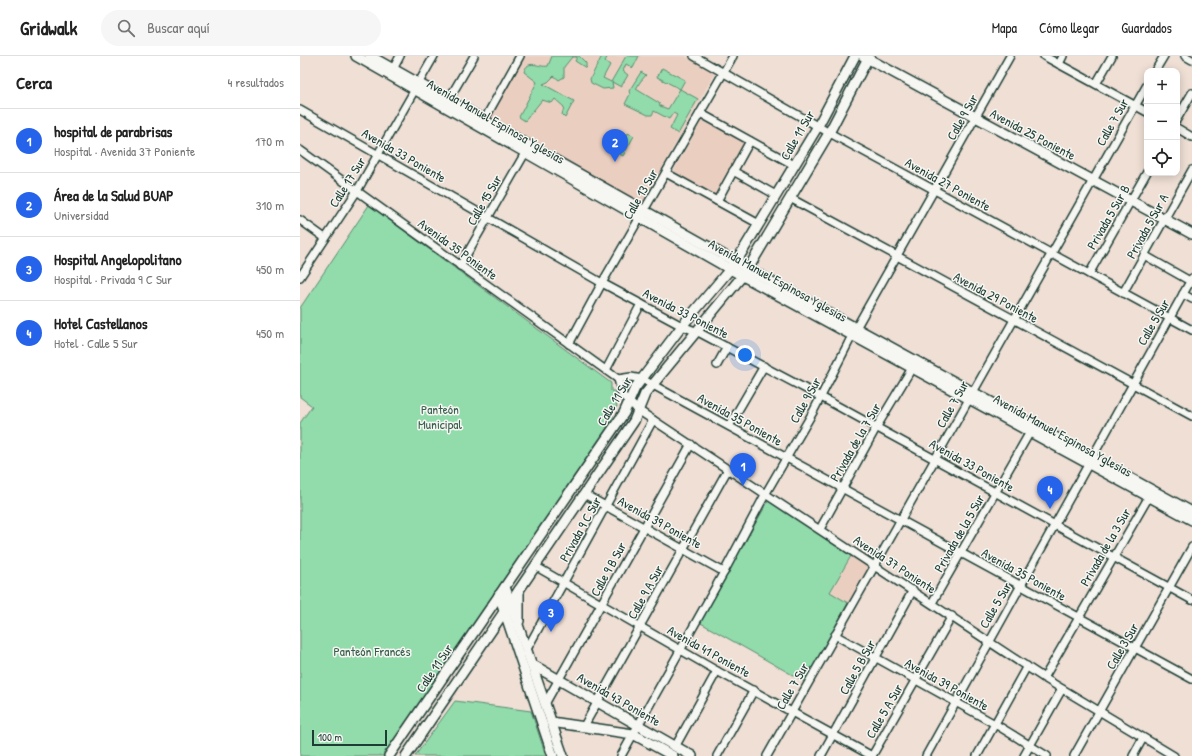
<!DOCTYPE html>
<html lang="es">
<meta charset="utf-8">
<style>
:root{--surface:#fff;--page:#f6f6f6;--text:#222;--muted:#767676;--line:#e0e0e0;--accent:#2563eb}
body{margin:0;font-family:"Patrick Hand",sans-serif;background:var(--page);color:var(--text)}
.controls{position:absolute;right:12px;top:12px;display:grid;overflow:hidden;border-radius:8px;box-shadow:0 2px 10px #0003}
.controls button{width:36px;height:36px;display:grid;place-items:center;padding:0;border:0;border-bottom:1px solid var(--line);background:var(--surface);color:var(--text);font:20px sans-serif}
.scale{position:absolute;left:12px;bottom:10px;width:75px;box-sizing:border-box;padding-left:4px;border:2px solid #1f3d34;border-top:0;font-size:11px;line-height:14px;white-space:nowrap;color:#1f3d34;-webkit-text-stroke:3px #f6f6f2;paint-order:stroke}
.you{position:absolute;left:445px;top:299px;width:14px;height:14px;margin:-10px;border:3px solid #fff;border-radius:50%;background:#1a73e8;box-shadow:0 0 0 6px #1a73e833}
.badge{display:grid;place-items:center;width:26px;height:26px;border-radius:50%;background:var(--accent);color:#fff;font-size:13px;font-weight:700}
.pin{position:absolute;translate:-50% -33px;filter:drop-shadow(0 1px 2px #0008)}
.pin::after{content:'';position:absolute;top:21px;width:14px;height:12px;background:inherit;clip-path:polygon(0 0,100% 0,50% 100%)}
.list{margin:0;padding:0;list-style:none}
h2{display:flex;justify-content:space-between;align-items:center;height:52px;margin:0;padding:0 16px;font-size:17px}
h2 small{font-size:13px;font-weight:400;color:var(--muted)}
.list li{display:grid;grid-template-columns:26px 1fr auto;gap:12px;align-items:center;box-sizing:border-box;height:64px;padding:0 16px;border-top:1px solid var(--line)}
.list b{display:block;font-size:15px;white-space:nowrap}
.list p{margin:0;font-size:13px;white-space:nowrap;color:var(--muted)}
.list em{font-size:13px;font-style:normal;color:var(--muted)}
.icon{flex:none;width:22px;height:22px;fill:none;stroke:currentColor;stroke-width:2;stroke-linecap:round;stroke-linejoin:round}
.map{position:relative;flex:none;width:892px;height:700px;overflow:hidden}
header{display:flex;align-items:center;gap:24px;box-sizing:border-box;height:56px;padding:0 20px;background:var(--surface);border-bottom:1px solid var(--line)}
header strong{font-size:19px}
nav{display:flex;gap:22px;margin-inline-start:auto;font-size:14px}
.search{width:280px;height:36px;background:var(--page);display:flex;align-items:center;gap:10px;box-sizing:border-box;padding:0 14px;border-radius:22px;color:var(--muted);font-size:15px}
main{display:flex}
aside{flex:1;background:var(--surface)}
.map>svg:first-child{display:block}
</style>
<header>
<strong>Gridwalk</strong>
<div class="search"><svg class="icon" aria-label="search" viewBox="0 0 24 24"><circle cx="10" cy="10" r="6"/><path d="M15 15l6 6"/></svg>Buscar aquí</div>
<nav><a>Mapa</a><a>Cómo llegar</a><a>Guardados</a></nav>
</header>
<main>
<aside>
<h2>Cerca<small>4 resultados</small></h2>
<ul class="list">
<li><span class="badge">1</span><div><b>hospital de parabrisas</b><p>Hospital · Avenida 37 Poniente</p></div><em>170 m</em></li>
<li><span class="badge">2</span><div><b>Área de la Salud BUAP</b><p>Universidad</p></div><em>310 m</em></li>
<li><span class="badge">3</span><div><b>Hospital Angelopolitano</b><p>Hospital · Privada 9 C Sur</p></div><em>450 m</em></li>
<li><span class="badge">4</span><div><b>Hotel Castellanos</b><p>Hotel · Calle 5 Sur</p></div><em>450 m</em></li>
</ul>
</aside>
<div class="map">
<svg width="892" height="700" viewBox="0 0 892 700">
<rect width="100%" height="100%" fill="#efdfd5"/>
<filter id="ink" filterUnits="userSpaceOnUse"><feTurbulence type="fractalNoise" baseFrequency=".025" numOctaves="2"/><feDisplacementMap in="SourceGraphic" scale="8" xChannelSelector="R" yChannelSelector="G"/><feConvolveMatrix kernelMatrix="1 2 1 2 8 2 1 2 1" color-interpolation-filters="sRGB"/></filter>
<g filter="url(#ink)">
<g fill="#eacfc1">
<polygon points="224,0 385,0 415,17 342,149 189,64"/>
<polygon points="402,63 445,86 446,90 418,140 373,116"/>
<polygon points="551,500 569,511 548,547 530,536"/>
</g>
<g fill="#92dbab" stroke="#588c70">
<path d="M252,0H279L286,7V12L275,5L277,1H272L264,11V21L259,24L254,20L248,26L243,28L274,45L265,62L262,59L264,51L255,43L252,47L242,44L225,65L219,61L237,26L224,16C228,2 239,12 248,10Z"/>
<polygon points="302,0 308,0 305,5 310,9 303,22 311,26 326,0 339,0 333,12 326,8 323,15 328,19 321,31 312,26 313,32 303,33 291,27 290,23"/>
<polygon points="362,12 385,24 380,33 398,43 378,78 370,73 377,59 373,57 369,63 354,55 352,59 348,59 325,48 330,38 329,35 341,16 346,19 340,26 336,33 359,47 360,50 368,53 380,33 357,21"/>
<polygon points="328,77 334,80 323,100 316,96"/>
<polygon points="69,149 311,327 311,335 315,335 317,351 312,352 313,363 83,700 0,700 0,367 12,350 0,341 0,252"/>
<polygon points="469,444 551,500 530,536 548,547 505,626 399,566"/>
<polygon points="155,645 231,655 246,700 115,700"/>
</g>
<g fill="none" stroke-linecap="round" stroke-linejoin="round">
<g stroke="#1f3d34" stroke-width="10">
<g id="minor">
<polyline points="394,0 526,75 892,274"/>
<polyline points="744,0 847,56"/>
<polyline points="885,0 892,4"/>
<polyline points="759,8 763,0"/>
<polyline points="855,15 864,0"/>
<polyline points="91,17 100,0"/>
<polyline points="796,28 812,0"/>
<polyline points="146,48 174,0"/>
<polyline points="0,54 302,227 382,270 398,276 521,341 892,544"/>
<polyline points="400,57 494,109"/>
<polyline points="877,63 892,37"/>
<polyline points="182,68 220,0"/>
<polyline points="877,72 892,81"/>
<polyline points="0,94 318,323"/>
<polyline points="433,115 476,139"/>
<polyline points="366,117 459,168"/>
<polyline points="490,142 892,360"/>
<polyline points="417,145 450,85"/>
<polyline points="0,164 25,182"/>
<polyline points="844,199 890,225"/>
<polyline points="160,210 228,92"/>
<polyline points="789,218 847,116"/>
<polyline points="0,221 57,135 134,0"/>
<polyline points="823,237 892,114"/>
<polyline points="883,238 892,243"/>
<polyline points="269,288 302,227 433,0"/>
<polyline points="417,309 427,291"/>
<polyline points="306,314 341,248"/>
<polyline points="318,323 322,339 338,354 744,622 874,700"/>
<polyline points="318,323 331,321 342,323 892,623"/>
<polyline points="429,370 464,310"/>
<polyline points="284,438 424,516"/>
<polyline points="520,473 576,372 612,312"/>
<polyline points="235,510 417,615 572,700"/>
<polyline points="632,547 730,376"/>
<polyline points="535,579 695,668 747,700"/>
<polyline points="227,593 353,364"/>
<polyline points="744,622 851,437"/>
<polyline points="245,648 391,388"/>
<polyline points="284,670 428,413"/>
<polyline points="375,691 417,615"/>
<polyline points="321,700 424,516 466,437 513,356 556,272 710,0"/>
<polyline points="417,700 454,634"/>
<polyline points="467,700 847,29"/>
<polyline points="521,700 613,534"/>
<polyline points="572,700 652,560"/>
<polyline points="626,700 892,222"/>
<polyline points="677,700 727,610"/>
<polyline points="724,700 762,633"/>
<polyline points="774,700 892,491"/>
<polyline points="833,700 843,682"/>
</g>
</g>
<g stroke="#1f3d34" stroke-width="12">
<g id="major">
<polyline points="56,0 430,213 892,464"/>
<polyline points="70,0 448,213 892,456"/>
<polyline points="563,0 892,178"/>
<polyline points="205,531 263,700"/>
<polyline points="219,534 219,565"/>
<polyline points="199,539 253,700"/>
<polyline points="233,609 392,700"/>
<polyline points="251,666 333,678 373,700"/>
<polyline points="89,700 324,357 335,332 382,270 436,206 518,70 555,0"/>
<polyline points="106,700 334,365 345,338 448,213 529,77 569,0"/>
</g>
</g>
<use href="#minor" stroke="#f6f6f2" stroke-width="7"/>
<use href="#major" stroke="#f6f6f2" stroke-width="9"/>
</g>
</g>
<g text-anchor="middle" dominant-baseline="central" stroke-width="3" stroke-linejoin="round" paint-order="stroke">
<g font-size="13" fill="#1f3d34" stroke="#f6f6f2">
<text transform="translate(662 61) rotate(-61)">Calle 9 Sur</text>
<text transform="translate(196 65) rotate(30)">Avenida Manuel Espinosa Yglesias</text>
<text transform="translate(812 66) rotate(-61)">Calle 7 Sur</text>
<text transform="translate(733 78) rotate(28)">Avenida 25 Poniente</text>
<text transform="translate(497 79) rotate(-60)">Calle 11 Sur</text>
<text transform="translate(104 99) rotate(30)">Avenida 33 Poniente</text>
<text transform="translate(47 126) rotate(-58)">Calle 17 Sur</text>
<text transform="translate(648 128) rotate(29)">Avenida 27 Poniente</text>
<text transform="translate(340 138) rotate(-60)">Calle 13 Sur</text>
<text transform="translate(184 144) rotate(-60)">Calle 15 Sur</text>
<text transform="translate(808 161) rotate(-60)">Privada 5 Sur B</text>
<text transform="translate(847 170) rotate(-61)">Privada 5 Sur A</text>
<text transform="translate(158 193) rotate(36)">Avenida 35 Poniente</text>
<text transform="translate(478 224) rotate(29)">Avenida Manuel Espinosa Yglesias</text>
<text transform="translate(696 241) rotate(28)">Avenida 29 Poniente</text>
<text transform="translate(386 257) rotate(27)">Avenida 33 Poniente</text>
<text transform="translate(853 266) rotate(-60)">Calle 5 Sur</text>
<text transform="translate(505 344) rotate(-61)">Calle 9 Sur</text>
<text transform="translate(314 345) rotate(-59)">Calle 11 Sur</text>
<text transform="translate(652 348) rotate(-61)">Calle 7 Sur</text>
<text transform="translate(440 363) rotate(29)">Avenida 35 Poniente</text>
<text transform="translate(763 379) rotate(29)">Avenida Manuel Espinosa Yglesias</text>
<text transform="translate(555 386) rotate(-60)">Privada de la 7 Sur</text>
<text transform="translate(672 409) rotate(29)">Avenida 33 Poniente</text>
<text transform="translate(360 466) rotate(29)">Avenida 39 Poniente</text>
<text transform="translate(280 473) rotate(-61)">Privada 9 C Sur</text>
<text transform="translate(659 477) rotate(-60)">Privada de la 5 Sur</text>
<text transform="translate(805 491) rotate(-60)">Privada de la 3 Sur</text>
<text transform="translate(595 508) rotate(33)">Avenida 37 Poniente</text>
<text transform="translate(308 513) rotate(-61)">Calle 9 B Sur</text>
<text transform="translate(724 518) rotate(29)">Avenida 35 Poniente</text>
<text transform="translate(345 536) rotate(-61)">Calle 9 A Sur</text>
<text transform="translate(695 549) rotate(-60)">Calle 5 Sur</text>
<text transform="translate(822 590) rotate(-60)">Calle 3 Sur</text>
<text transform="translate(409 595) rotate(29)">Avenida 41 Poniente</text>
<text transform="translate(557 611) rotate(-61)">Calle 5 B Sur</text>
<text transform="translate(134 612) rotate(-56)">Calle 11 Sur</text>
<text transform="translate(647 628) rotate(29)">Avenida 39 Poniente</text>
<text transform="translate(492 630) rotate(-60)">Calle 7 Sur</text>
<text transform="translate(319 643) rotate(30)">Avenida 43 Poniente</text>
<text transform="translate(584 655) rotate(-60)">Calle 5 A Sur</text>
</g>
<g font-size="13" fill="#365d4c" stroke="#f6f6f2">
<text x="140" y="353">Panteón<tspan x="140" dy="15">Municipal</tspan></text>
<text x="72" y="595">Panteón Francés</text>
</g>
</g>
</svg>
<div class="controls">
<button>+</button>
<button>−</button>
<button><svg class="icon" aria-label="locate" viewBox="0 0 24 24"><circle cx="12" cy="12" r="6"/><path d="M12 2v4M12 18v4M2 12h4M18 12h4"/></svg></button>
</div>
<div class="scale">100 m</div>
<div class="you"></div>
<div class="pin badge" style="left:443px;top:430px">1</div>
<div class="pin badge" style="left:315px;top:106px">2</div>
<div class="pin badge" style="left:251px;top:576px">3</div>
<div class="pin badge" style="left:750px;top:453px">4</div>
</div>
</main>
